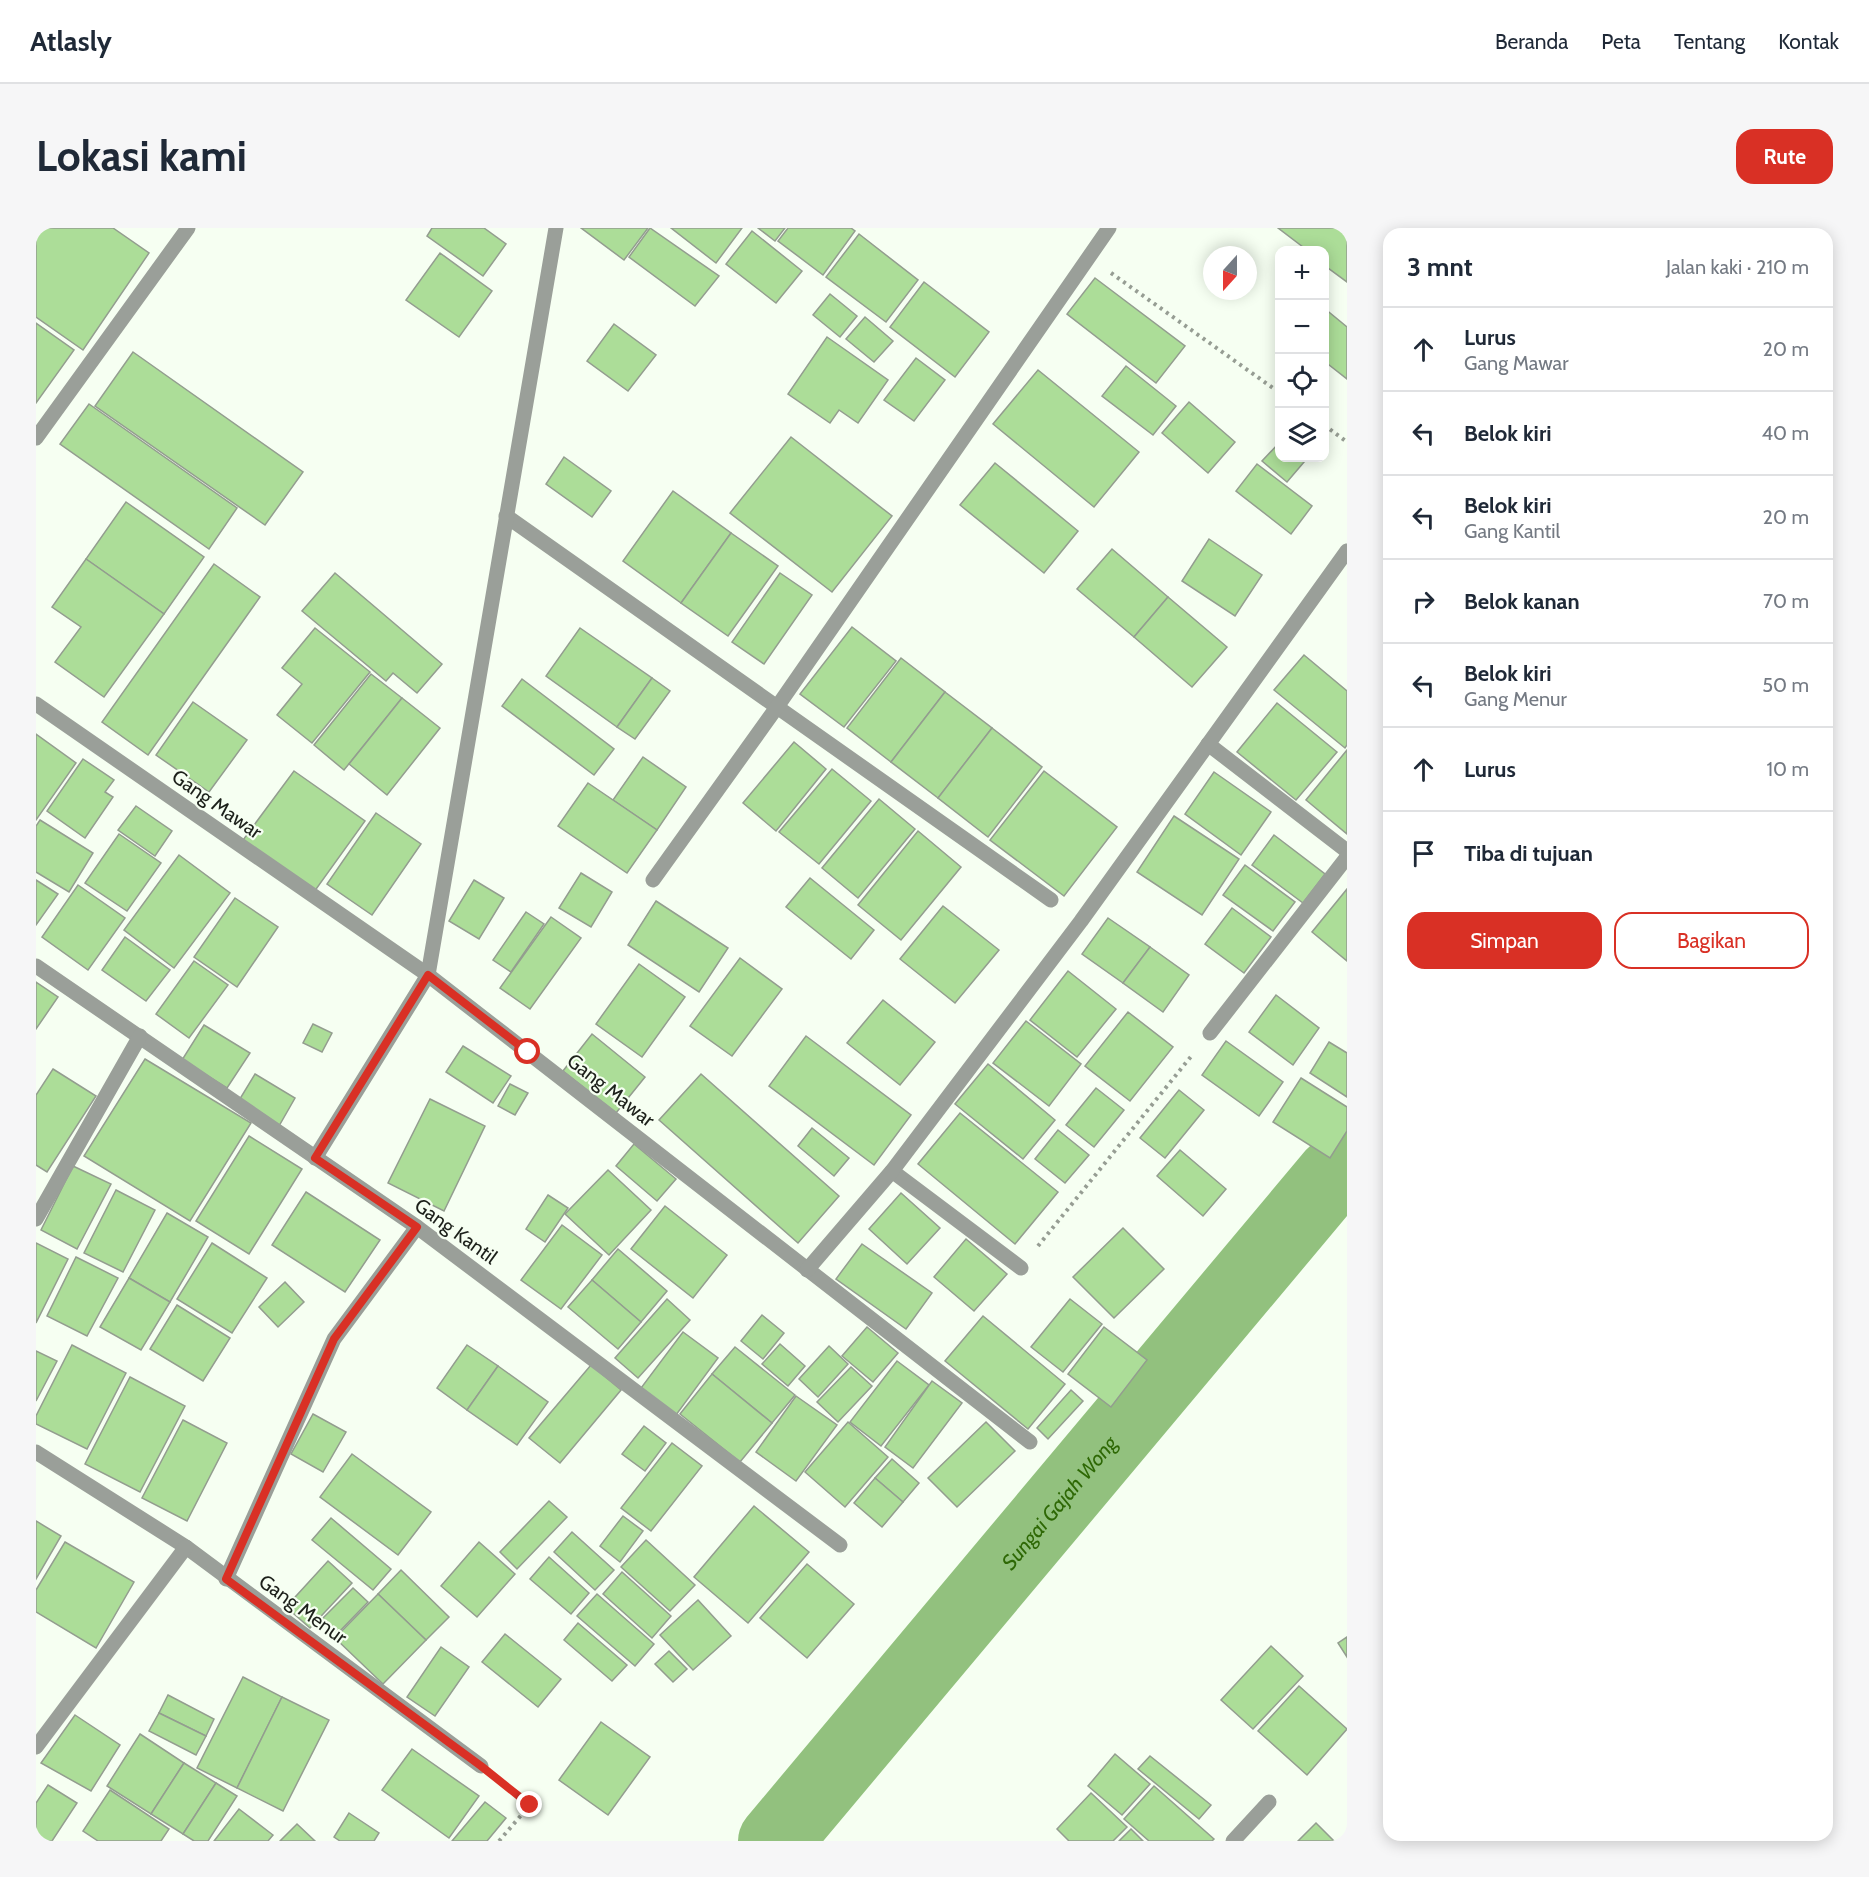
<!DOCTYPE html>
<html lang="id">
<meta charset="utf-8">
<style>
:root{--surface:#fff;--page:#f6f6f7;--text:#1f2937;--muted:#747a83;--line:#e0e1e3;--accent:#d93025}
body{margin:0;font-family:Cabin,sans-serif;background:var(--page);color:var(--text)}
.controls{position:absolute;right:18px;top:18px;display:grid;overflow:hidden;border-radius:12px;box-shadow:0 3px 15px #0003}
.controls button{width:54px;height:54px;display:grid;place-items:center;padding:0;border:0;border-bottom:2px solid var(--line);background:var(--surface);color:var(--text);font:30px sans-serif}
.compass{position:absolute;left:1167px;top:18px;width:54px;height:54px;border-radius:50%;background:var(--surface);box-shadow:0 3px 15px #0003;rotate:201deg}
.stop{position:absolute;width:18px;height:18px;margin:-14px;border:4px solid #d93025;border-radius:50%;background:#fff}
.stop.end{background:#d93025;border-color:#fff;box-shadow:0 2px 6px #0008}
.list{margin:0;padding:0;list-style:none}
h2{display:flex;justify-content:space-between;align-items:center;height:78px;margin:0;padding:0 24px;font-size:26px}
h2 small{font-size:20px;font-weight:400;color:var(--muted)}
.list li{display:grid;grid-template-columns:39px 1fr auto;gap:18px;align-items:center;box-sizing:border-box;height:84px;padding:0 24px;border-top:2px solid var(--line)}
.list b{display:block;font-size:22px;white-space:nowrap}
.list p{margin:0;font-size:20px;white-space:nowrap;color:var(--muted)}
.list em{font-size:20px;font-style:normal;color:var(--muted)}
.actions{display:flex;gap:12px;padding:18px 24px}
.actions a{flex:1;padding:14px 0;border:2px solid var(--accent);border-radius:18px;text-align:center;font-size:21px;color:var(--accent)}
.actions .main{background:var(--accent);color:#fff}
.icon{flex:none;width:33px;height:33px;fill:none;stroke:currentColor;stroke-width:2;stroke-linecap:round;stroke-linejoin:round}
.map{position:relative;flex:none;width:1311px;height:1613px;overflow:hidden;border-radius:18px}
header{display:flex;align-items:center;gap:36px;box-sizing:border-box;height:84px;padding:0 30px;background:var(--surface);border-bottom:2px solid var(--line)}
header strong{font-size:28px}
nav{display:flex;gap:33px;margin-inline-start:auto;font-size:21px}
.intro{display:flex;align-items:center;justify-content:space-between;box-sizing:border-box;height:144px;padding:0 36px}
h1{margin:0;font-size:42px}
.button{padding:15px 27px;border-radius:18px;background:var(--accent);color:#fff;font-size:21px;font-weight:700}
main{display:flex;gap:36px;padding:0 36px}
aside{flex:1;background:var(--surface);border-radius:18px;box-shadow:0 3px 15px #0003}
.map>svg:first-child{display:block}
</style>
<header>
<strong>Atlasly</strong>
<nav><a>Beranda</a><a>Peta</a><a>Tentang</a><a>Kontak</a></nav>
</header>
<div class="intro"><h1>Lokasi kami</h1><a class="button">Rute</a></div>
<main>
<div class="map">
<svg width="1311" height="1613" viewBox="0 0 1311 1613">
<rect width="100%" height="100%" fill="#f6fff2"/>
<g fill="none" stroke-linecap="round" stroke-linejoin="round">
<path stroke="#92c17e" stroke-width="74" id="s1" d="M739,1613L1298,946L1311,939"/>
</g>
<g fill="#acdd98" stroke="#939d8f" stroke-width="1.5">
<polygon points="0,0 77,0 113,25 47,122 0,89"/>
<polygon points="396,0 448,0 470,16 447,48 391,8"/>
<polygon points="545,0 612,0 588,32"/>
<polygon points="614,0 683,48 659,78 593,29"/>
<polygon points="635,0 706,0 680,35"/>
<polygon points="722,0 749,0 739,13"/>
<polygon points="752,0 815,0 819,3 787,47 742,13"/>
<polygon points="1242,0 1311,0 1311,54 1288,37 1288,22 1271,22"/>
<polygon points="716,3 766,43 740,75 690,36"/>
<polygon points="823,6 882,52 850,94 790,49"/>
<polygon points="404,25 456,63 423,109 370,72"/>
<polygon points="1059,50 1149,118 1120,155 1031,86"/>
<polygon points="888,54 953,104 919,149 854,99"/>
<polygon points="794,66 821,88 804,109 777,87"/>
<polygon points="1288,80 1311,99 1311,151 1288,133"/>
<polygon points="829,89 857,113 838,134 810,111"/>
<polygon points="0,95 38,122 0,175"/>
<polygon points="578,96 620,127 592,163 551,133"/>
<polygon points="791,109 852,152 822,195 803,182 794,195 752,166"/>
<polygon points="97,124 267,244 229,297 59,178"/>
<polygon points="880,130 909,152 878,193 848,172"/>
<polygon points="1090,138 1140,178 1117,207 1066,168"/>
<polygon points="1002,142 1103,224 1058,279 957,196"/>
<polygon points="1153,174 1199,214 1172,245 1126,205"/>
<polygon points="53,176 201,280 173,321 24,216"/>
<polygon points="755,209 856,288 796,364 694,285"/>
<polygon points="1244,214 1244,230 1263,230 1268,234 1251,254 1226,233"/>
<polygon points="528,229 575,263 556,289 510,256"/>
<polygon points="959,235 1042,303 1008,345 924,277"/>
<polygon points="1221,236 1276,278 1255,306 1200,263"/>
<polygon points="637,263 695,305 645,375 587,333"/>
<polygon points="90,274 168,329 128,386 50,331"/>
<polygon points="695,305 742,338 692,408 645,375"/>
<polygon points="1173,311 1226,347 1199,388 1146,353"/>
<polygon points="1076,321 1132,369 1098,409 1041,361"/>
<polygon points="50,331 128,386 68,469 19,434 45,399 16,379"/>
<polygon points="178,336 224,369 112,527 66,494"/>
<polygon points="299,345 406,436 381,465 357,445 350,453 266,383"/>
<polygon points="744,345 776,367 728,436 696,414"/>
<polygon points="1132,369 1191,419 1156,459 1098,409"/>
<polygon points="816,399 860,433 808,499 764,466"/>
<polygon points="279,400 334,444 276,515 241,487 266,456 246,440"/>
<polygon points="544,400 616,450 581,499 510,448"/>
<polygon points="1268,427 1311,463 1311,517 1309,520 1238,462"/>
<polygon points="865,430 909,464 855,534 811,500"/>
<polygon points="335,446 366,470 308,542 278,517"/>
<polygon points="616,450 634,463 599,511 581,499"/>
<polygon points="486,451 578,521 558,547 466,478"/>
<polygon points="909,464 956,500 902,570 855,534"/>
<polygon points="366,470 404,500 351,567 313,536"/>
<polygon points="157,474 211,512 173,564 120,527"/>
<polygon points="1241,475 1301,524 1260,572 1201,524"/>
<polygon points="956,500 1006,539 952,609 902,570"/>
<polygon points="0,506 40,535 0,592"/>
<polygon points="758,514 790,541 740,603 707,575"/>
<polygon points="1311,522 1311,606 1270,572"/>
<polygon points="607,529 650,559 621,602 577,572"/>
<polygon points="47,531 78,552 69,564 77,569 49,610 11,583"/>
<polygon points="796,541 835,573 783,636 743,604"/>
<polygon points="258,543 329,593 278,664 207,612"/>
<polygon points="1008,543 1081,599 1028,668 954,612"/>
<polygon points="1178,544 1235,584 1205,627 1149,586"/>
<polygon points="552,555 621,602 591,645 522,598"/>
<polygon points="843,571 879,601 822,670 786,640"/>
<polygon points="100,578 136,603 119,628 82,602"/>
<polygon points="340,585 385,616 336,687 291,656"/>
<polygon points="1138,588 1203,631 1166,687 1101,644"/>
<polygon points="4,592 57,625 33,664 0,644 0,598"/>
<polygon points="882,603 925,639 865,712 822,677"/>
<polygon points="83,606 125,635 91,683 49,655"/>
<polygon points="1238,607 1289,646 1267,675 1216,637"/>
<polygon points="143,627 194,665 138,740 88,702"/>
<polygon points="1209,637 1259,674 1237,703 1187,667"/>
<polygon points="545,645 576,664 555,699 523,680"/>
<polygon points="774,650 838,702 815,731 750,679"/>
<polygon points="0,652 22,666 0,697"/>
<polygon points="438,652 468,670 443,711 413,693"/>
<polygon points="42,657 89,690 52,742 6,709"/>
<polygon points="1311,661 1311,733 1276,704"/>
<polygon points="199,670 242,699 201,759 158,729"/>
<polygon points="620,673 692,720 663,764 592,717"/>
<polygon points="907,678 963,722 919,775 864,731"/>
<polygon points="1196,680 1235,709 1208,745 1169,716"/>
<polygon points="490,684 508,696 475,744 457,732"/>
<polygon points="515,689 545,710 494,781 464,760"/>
<polygon points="1072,690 1114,719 1087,755 1046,726"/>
<polygon points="89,709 134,742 110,773 66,742"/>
<polygon points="1114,719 1153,747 1127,784 1087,755"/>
<polygon points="704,730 746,761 696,828 654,798"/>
<polygon points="158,733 192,757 153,810 120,786"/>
<polygon points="603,736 649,769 606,829 560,796"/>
<polygon points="1032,743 1080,781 1041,829 994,792"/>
<polygon points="0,754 22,769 0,801"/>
<polygon points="1240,767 1283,800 1257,837 1213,804"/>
<polygon points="847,772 899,814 864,857 811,815"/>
<polygon points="1092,784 1137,819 1094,873 1049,838"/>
<polygon points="990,793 1045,836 1013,878 957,835"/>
<polygon points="277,796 296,805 286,824 267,815"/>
<polygon points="168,797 214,825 191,860 146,832"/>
<polygon points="556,806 609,849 580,885 527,843"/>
<polygon points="770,808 875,887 838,937 733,858"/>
<polygon points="1190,813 1247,854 1223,888 1166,847"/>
<polygon points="1293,814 1311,825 1311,869 1274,845"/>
<polygon points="427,818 475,848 457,875 410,844"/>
<polygon points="109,831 215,895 154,993 48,928"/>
<polygon points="952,836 1019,892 987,931 919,876"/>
<polygon points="17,841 60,868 11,944 0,937 0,867"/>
<polygon points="219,846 259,870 243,898 202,874"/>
<polygon points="665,846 803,968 762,1015 623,892"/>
<polygon points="1265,850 1311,879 1311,903 1294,930 1237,894"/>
<polygon points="474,856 492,865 479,887 462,878"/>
<polygon points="1060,860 1088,882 1058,919 1030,897"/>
<polygon points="1143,862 1168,882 1129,930 1104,910"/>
<polygon points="394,871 449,898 408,983 352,955"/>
<polygon points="924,885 1022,964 979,1016 882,936"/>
<polygon points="776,900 813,930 798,948 762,918"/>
<polygon points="1022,902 1053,927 1029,955 999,931"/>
<polygon points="213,908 266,941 213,1026 160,993"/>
<polygon points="598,916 640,951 621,973 580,938"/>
<polygon points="1144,922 1190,961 1167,988 1121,948"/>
<polygon points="37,938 75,956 41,1021 5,1002"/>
<polygon points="572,942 615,982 573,1027 529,986"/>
<polygon points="80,962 119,982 87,1044 48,1025"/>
<polygon points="270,964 344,1012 309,1064 236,1017"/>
<polygon points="865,965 904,1000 871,1036 833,1001"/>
<polygon points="512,967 532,980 509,1014 490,1001"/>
<polygon points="629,978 691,1027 657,1070 595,1021"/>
<polygon points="131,985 172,1009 134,1074 93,1050"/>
<polygon points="526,997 566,1027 525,1081 485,1052"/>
<polygon points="1087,1000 1128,1041 1078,1090 1037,1049"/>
<polygon points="930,1011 971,1046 938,1083 898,1049"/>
<polygon points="0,1015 32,1031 0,1095"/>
<polygon points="176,1015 231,1050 196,1105 141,1071"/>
<polygon points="826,1016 896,1065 870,1101 800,1051"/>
<polygon points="582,1021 631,1063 605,1094 556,1052"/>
<polygon points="40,1029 82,1050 51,1108 11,1088"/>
<polygon points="93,1050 134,1074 105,1122 64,1099"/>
<polygon points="556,1052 605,1094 582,1121 532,1079"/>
<polygon points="249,1054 268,1074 242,1099 223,1079"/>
<polygon points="631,1071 654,1092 602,1150 579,1130"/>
<polygon points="1034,1071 1066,1096 1027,1144 995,1119"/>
<polygon points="141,1077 194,1110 167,1153 114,1121"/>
<polygon points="726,1087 748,1105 727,1131 705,1113"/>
<polygon points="947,1088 1029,1156 992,1201 909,1133"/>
<polygon points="831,1099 862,1125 837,1154 806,1128"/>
<polygon points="1068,1099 1111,1132 1075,1179 1032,1146"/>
<polygon points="647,1104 682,1130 640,1187 605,1160"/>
<polygon points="744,1116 769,1138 752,1158 726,1136"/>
<polygon points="36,1117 90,1145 51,1221 0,1196 0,1188"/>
<polygon points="431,1117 462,1138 431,1182 401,1160"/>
<polygon points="793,1118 812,1136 782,1169 763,1151"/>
<polygon points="699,1119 759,1167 736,1195 676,1146"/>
<polygon points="0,1123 21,1133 0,1173"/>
<polygon points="861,1133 893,1157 845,1218 814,1194"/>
<polygon points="555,1137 585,1162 524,1235 493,1210"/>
<polygon points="462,1138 512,1174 481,1217 431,1182"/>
<polygon points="815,1139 836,1158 802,1194 781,1174"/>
<polygon points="676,1146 736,1195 704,1234 644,1186"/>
<polygon points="94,1149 149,1178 104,1264 49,1236"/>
<polygon points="896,1153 926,1175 877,1240 849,1219"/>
<polygon points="1035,1162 1047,1173 1012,1211 1001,1200"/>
<polygon points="760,1168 801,1197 760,1253 720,1224"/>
<polygon points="277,1186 310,1204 287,1244 255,1226"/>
<polygon points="147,1192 191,1215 151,1293 106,1270"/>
<polygon points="812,1194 852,1229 809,1279 769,1244"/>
<polygon points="950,1194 979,1223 921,1279 892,1250"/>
<polygon points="608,1198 630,1215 609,1243 586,1226"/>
<polygon points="636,1215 666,1238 615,1303 585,1280"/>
<polygon points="316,1226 395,1284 362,1327 284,1269"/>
<polygon points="856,1231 883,1255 867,1274 839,1250"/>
<polygon points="839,1250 867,1274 846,1299 818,1275"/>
<polygon points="513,1273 531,1289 481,1341 464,1324"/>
<polygon points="718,1278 773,1324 712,1395 658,1349"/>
<polygon points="587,1288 607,1303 584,1334 564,1318"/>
<polygon points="295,1290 355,1341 337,1362 276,1312"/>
<polygon points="0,1293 25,1308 0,1351"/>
<polygon points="536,1304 578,1342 559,1362 518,1324"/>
<polygon points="610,1312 659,1357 634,1383 585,1339"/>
<polygon points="29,1314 98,1354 60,1420 0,1384 0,1362"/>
<polygon points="443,1314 479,1346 441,1389 405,1358"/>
<polygon points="513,1329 553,1365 535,1386 494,1351"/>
<polygon points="292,1333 316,1355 274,1400 250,1379"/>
<polygon points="771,1336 818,1376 771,1430 724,1390"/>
<polygon points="365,1342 413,1389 390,1412 342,1366"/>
<polygon points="586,1344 635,1388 616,1410 567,1366"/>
<polygon points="317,1360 332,1374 301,1406 286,1391"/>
<polygon points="342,1366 390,1412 347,1456 299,1410"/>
<polygon points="561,1366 618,1416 599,1438 541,1388"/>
<polygon points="662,1372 695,1408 657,1442 624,1407"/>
<polygon points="542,1395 591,1437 576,1453 528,1412"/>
<polygon points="469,1406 525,1451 502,1479 446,1434"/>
<polygon points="1311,1409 1311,1429 1302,1415"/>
<polygon points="1235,1418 1267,1448 1217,1501 1185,1472"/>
<polygon points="405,1419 433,1439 399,1488 371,1469"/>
<polygon points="633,1423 651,1441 637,1454 619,1436"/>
<polygon points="207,1449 246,1469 201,1560 161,1540"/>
<polygon points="1263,1458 1311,1501 1271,1547 1222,1503"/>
<polygon points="132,1467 178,1491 170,1508 123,1485"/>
<polygon points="246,1469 293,1492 247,1583 201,1560"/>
<polygon points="123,1485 170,1508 160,1527 113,1503"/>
<polygon points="39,1487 84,1517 55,1563 5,1535"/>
<polygon points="565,1494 614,1529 572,1587 523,1552"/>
<polygon points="104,1506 148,1535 115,1586 71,1558"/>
<polygon points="376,1521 443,1568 413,1610 346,1562"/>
<polygon points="1079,1526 1114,1556 1086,1587 1052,1558"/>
<polygon points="1114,1528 1175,1577 1163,1591 1102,1541"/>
<polygon points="148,1535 180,1555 147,1606 115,1586"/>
<polygon points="180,1555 201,1568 172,1613 158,1613 147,1606"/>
<polygon points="12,1557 41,1575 16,1613 0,1613 0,1575"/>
<polygon points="1118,1558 1178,1611 1176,1613 1113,1613 1088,1591"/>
<polygon points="74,1562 133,1601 125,1613 62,1613 47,1603"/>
<polygon points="1055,1565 1091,1599 1077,1613 1033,1613 1021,1601"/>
<polygon points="449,1574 470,1590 451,1613 416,1613"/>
<polygon points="203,1581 237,1607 232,1613 178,1613"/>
<polygon points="313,1585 343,1605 338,1613 304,1613 298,1609"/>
<polygon points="1280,1595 1298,1613 1262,1613"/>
<polygon points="261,1596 279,1613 244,1613"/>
<polygon points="1095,1601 1107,1613 1083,1613"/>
</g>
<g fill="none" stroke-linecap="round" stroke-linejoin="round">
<g stroke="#969d93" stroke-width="4" stroke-dasharray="3 4.5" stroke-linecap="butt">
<polyline points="1075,45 1244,165"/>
<polyline points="1288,197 1311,214"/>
<polyline points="1002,1018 1157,826"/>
<polyline points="463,1613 494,1577 467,1554"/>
</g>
<g stroke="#9a9f99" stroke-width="15">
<polyline points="0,210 152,0"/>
<polyline points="470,288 1015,672"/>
<polyline points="0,476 392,747 994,1214"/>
<polyline points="1172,516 1311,623"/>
<polyline points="617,652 741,479 1073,0"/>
<polyline points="0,738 381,999 804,1317"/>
<polyline points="1174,805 1311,629"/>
<polyline points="279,930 392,747 520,0"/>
<polyline points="856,943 985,1040"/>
<polyline points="0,991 104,808"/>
<polyline points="771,1042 856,943 1045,693 1311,323"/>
<polyline points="0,1224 150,1319 445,1538"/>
<polyline points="190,1351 298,1111 381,999"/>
<polyline points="0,1519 150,1319"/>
<polyline points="1197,1613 1233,1574"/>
</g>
</g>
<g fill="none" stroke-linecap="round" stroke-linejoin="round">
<polyline stroke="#d93025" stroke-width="8" points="492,824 392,747 279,930 381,999 298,1111 190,1351 445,1538 494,1577"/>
</g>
<g text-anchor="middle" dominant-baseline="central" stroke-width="4.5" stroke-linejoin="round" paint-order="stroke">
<g font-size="20" fill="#1c201a" stroke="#f6fff2">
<text transform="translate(181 576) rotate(35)">Gang Mawar</text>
<text transform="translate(575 862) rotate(38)">Gang Mawar</text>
<text transform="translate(420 1003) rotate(36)">Gang Kantil</text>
<text transform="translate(267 1381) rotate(36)">Gang Menur</text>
</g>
<g font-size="21" font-style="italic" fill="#2e6805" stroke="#f6fff2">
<text stroke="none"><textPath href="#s1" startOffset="442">Sungai Gajah Wong</textPath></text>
</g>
</g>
</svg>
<div class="controls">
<button>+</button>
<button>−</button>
<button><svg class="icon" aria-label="locate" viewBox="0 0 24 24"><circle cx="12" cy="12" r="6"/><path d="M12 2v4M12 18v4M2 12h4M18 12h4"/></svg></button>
<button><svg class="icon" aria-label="layers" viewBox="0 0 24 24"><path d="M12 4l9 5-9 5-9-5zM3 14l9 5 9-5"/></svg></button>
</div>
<svg class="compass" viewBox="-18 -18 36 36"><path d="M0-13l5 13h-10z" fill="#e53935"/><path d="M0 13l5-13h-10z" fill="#747a83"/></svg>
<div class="stop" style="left:492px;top:824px"></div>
<div class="stop end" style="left:494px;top:1577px"></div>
</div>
<aside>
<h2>3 mnt<small>Jalan kaki · 210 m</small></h2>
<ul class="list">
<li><svg class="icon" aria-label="ahead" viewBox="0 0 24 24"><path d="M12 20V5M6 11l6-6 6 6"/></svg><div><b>Lurus</b><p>Gang Mawar</p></div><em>20 m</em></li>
<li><svg class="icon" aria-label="left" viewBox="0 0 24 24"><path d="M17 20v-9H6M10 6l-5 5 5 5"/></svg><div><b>Belok kiri</b></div><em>40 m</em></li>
<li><svg class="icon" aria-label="left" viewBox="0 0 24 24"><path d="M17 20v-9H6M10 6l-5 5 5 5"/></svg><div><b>Belok kiri</b><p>Gang Kantil</p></div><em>20 m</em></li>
<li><svg class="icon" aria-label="right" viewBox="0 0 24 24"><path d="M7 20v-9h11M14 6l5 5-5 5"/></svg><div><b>Belok kanan</b></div><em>70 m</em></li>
<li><svg class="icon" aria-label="left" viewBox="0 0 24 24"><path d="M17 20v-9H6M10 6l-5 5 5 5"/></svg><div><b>Belok kiri</b><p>Gang Menur</p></div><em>50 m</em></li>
<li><svg class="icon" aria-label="ahead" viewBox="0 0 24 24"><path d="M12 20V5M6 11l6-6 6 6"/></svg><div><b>Lurus</b></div><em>10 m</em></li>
<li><svg class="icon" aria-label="arrive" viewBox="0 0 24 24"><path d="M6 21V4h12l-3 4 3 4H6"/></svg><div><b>Tiba di tujuan</b></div></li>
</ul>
<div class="actions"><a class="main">Simpan</a><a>Bagikan</a></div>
</aside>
</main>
